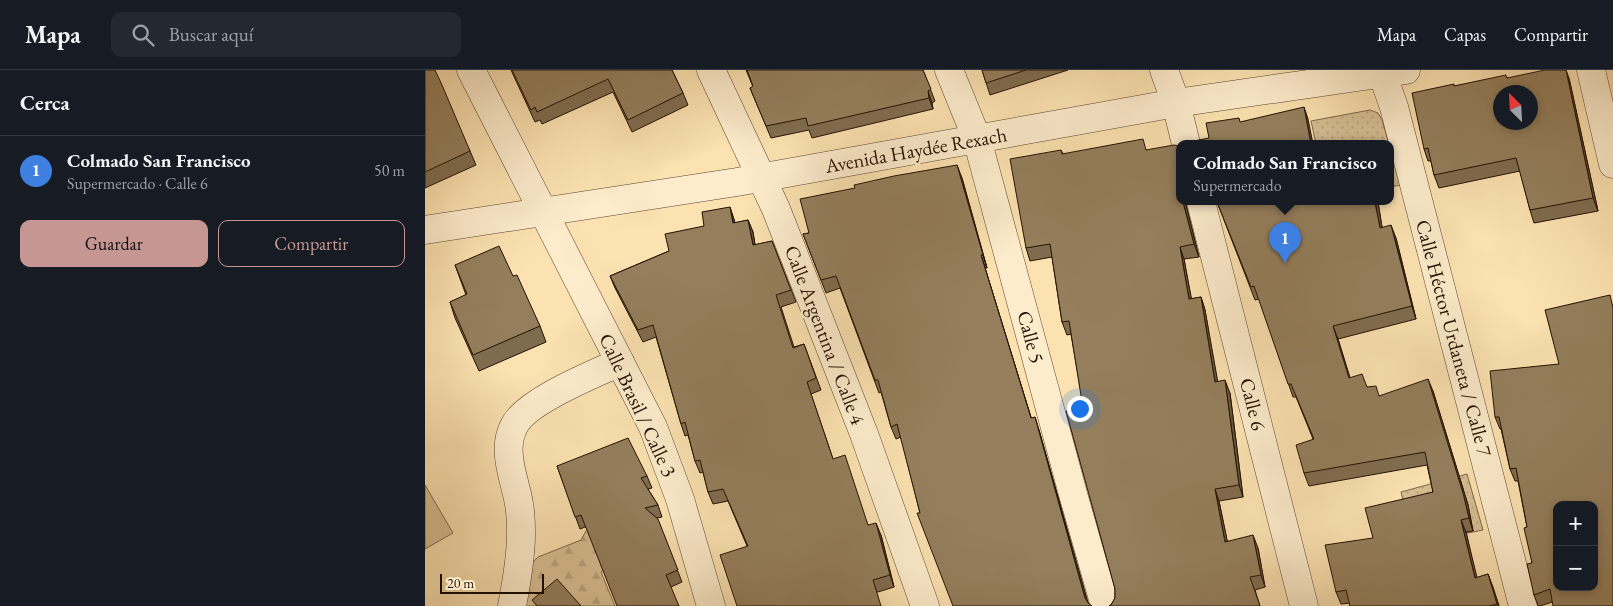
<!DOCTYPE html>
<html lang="es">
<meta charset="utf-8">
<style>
:root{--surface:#171b24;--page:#242831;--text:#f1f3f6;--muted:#9ea1a6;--line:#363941;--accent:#c59692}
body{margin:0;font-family:"EB Garamond",serif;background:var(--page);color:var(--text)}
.controls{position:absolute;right:15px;bottom:15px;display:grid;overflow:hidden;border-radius:10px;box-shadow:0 2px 8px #0003}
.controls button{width:45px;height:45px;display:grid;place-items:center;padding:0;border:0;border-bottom:1px solid var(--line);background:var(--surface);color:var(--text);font:25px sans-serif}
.compass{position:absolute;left:1068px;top:15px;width:45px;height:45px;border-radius:50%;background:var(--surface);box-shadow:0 2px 8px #0003;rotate:336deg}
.scale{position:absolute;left:15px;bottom:12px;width:104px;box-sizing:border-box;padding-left:5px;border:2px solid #241100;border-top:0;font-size:14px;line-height:18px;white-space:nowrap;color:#241100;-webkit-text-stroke:4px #fdeccc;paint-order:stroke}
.you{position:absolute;left:654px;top:338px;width:18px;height:18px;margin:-12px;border:4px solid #fff;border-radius:50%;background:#1a73e8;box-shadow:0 0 0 8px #1a73e833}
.badge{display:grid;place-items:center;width:32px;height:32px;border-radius:50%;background:var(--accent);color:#fff;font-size:16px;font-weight:700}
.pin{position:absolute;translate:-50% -41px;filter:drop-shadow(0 1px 2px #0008)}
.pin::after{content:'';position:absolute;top:26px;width:18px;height:15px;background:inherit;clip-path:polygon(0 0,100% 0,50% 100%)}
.popup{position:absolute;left:751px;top:70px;width:218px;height:65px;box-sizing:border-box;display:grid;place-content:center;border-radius:10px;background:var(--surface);filter:drop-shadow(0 1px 4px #0005);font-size:16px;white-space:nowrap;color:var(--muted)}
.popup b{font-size:19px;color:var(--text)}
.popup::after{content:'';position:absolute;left:50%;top:100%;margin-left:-10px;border:10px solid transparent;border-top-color:var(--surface)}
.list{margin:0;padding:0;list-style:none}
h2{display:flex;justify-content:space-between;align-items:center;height:65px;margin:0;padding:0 20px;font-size:21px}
h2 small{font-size:16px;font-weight:400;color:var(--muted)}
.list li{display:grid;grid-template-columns:32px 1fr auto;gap:15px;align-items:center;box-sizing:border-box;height:70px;padding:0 20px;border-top:1px solid var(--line)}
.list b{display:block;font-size:19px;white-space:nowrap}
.list p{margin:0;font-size:16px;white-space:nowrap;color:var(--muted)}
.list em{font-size:16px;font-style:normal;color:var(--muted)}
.actions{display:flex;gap:10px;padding:15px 20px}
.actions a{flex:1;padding:11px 0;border:1px solid var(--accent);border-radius:10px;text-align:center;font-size:18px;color:var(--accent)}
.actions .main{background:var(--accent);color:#111}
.icon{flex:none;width:28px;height:28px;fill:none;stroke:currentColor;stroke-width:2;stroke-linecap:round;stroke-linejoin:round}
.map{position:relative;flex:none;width:1188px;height:536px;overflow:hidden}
header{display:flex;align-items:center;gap:30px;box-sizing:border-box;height:70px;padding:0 25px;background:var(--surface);border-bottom:1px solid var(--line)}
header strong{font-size:24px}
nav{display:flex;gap:28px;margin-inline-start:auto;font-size:18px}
.search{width:350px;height:45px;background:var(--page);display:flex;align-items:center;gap:12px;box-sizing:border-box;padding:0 18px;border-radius:10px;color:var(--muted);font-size:19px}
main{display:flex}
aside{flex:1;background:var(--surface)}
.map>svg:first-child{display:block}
</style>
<header>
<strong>Mapa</strong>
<div class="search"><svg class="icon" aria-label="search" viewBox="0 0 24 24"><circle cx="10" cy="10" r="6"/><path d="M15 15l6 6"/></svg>Buscar aquí</div>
<nav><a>Mapa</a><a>Capas</a><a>Compartir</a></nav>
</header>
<main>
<aside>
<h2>Cerca<small></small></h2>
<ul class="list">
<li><span class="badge" style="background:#3f7fe0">1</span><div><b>Colmado San Francisco</b><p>Supermercado · Calle 6</p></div><em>50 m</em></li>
</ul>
<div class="actions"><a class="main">Guardar</a><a>Compartir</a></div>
</aside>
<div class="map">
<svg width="1188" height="536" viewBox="0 0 1188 536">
<defs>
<pattern id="grass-dots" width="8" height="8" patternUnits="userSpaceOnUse" patternTransform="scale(1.25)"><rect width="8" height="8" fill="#d7be93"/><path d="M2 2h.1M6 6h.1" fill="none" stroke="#b8a27d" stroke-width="1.8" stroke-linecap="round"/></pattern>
<pattern id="forest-firs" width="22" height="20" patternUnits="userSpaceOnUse" patternTransform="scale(1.25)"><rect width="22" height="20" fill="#d7be93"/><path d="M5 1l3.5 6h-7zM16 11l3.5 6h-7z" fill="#b8a27d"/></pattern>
</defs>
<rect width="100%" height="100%" fill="#fce2b1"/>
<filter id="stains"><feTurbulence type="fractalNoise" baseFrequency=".004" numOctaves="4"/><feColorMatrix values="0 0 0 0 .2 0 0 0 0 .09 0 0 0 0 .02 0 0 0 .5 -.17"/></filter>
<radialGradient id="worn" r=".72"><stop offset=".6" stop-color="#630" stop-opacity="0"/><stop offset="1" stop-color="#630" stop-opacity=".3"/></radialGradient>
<g fill="url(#grass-dots)" stroke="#7e684a">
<polygon points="945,40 953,43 957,50 964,74 891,74 886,51"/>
<polygon points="965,79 976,115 965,117"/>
<polygon points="1042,404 1058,460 989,474 976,422"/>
</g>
<polygon fill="url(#forest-firs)" stroke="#7e684a" points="161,461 169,461 185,496 176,502 190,536 96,536 103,497 113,487 156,470"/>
<polygon fill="#d7be93" stroke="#7e684a" points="0,415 28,463 0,479"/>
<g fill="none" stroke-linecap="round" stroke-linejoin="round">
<g stroke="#5a452c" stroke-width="29">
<g id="minor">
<polyline points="46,0 228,357 255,429 286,536"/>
<polyline points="286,0 351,139 439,364 500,536"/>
<polyline points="524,0 552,69 648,424 680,536"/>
<polyline points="739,0 751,33 761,74"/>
<polyline points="956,0 969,37 1098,536"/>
<polyline points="1166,0 1188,94"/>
<polyline points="776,132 879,536"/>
<polyline points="0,160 312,112 751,33 981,0"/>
<path d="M87,536C91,515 96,486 96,464C96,455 96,444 94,434C90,409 76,381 89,356C101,331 169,304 195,292"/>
</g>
</g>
<use href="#minor" stroke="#fdeccc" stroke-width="28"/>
</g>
<g fill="#7f6c4f" stroke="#241100">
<polygon points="0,0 45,81 51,95 0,118"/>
<polygon points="86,0 247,0 258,23 263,35 207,62 188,22 117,54 115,50 110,52"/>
<polygon points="321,0 498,0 510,31 507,33 508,39 387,68 384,60 346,68 325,18 328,17"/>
<polygon points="557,0 643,0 565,25"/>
<polygon points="1082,8 1144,8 1173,141 1109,153 1105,140 1095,101 1014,118 1009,105 1006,91 1003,91 999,79 1029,16"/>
<polygon points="636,80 638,84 722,80 755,132 761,132 761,135 774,187 759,189 766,229 776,227 780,240 792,311 805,323 818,427 794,431 802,471 833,478 840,517 830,520 835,536 684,536 686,535 690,528 690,519 646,264 642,265 637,252 627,187 605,191 601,178"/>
<polygon points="537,108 562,198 560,198 606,348 614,360 662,531 495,443 476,367 471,369 466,357 456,322 454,323 415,218 401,223 378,164 384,163"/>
<polygon points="792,132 953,132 957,157 971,168 991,249 913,269 925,308 942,317 954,326 1008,321 1043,435 1048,461 1041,462 1051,508 1063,504 1074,536 925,536 925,533 916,534 911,522 948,468 1008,422 1002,395 884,416 879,403 888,369 871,327 868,327 834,229 830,230"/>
<polygon points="309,149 310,153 323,150 328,162 330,175 347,171 371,232 356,237 369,277 379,274 396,320 386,324 408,389 443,455 456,465 469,517 453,522 322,476 303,431 288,434 283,422 278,402 275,403 270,391 263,365 260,366 256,354 231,267 218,272 190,218 185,206 244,181 279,156"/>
<polygon points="30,195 88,206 115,256 121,272 54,301 30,248 25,232 41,225"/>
<polygon points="1185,225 1127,532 1115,536 1113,536 1109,525 1107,493 1102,457 1093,411 1090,411 1085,399 1076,359 1075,359 1070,347 1134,294"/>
<polygon points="132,396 222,406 227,418 223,419 233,435 237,447 232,448 257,512 246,517 160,457 155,459"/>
</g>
<g fill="#685840" stroke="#241100">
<polygon points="1141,0 1144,8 1173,141 1168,128"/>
<polygon points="503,21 507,33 508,39 504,28"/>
<polygon points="879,37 883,49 888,74 886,74"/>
<polygon points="532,95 537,108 562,198 558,185"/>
<polygon points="758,132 761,132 761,135 774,187 769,174"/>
<polygon points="950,132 953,132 959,170 955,158"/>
<polygon points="305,137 309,149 312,165 308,153"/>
<polygon points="323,150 328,162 332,187 328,175"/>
<polygon points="966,155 971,168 991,249 987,236"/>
<polygon points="755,177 759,189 769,242 764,229"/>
<polygon points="556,185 560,198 610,360 606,348"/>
<polygon points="776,227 780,240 795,324 790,312"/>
<polygon points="908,256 913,269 929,321 924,308"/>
<polygon points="1003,309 1008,321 1043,435 1048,461 1044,448"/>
<polygon points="800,310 805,323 818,427 814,415"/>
<polygon points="610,347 614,360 664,536 660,528"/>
<polygon points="790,419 794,431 805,484 800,472"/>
<polygon points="1036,450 1041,462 1055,520 1050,508"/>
<polygon points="451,453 456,465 469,517 465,505"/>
<polygon points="828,465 833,478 840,517 836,505"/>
<polygon points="1063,504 1068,517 1074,536 1072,534"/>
</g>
<g fill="#947e5c" stroke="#241100" fill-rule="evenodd">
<polygon points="0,0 10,0 17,15 45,81 0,102"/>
<polygon points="87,0 247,0 258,23 203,50 183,9 112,42 110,37 106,40"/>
<polygon points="322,0 498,0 506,19 503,21 504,28 383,56 381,48 341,56 325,18 328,16"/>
<polygon points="557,0 601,0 561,13"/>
<path d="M1120,0H1141L1168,128L1105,140L1091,88L1009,105L1003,78L999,79L987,23L1029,14V16L1081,5L1082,8ZM1076,22H1106V52H1076Z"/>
<polygon points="879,37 886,74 763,74 769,71 784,68 781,53 814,48 815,52"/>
<polygon points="718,69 721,80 749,75 755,76 755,132 758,132 769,174 755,177 764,229 776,227 790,312 800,310 814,415 790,419 800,472 828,465 836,505 825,507 835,536 684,536 686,535 690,528 690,519 641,341 658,338 644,251 637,252 625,174 601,178 585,89 636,80 637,84"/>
<polygon points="532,95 558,185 556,185 606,348 610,347 660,528 664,534 667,536 528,536 492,443 495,443 472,354 466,357 453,310 450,310 411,206 396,210 378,164 384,163 375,129 430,118 429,115 469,106"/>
<polygon points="792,132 950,132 955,158 966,155 987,236 908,256 924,308 937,304 942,317 951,316 954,326 1003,309 1038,423 1044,448 1036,450 1050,508 1063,504 1072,534 1064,536 925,536 921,520 911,522 900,475 948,468 940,438 1008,422 1000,382 879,403 871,375 889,369 866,314 863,314 829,216 826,217"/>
<polygon points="305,137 308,153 323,150 328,175 347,171 366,220 351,225 368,278 379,274 391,308 382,312 408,389 420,385 443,455 451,453 465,505 448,510 456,536 312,536 295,485 323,476 298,419 283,422 275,390 270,391 260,352 256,354 228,255 213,260 185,206 244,181 240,164 279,156 277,142"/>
<polygon points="74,176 88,206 92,205 115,256 48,285 25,232 42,224 30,195"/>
<path d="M1185,225L1188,238V536H1128L1125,519L1109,525L1102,494L1107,493L1099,458L1102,457L1091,398L1085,399L1074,347H1070L1065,301L1134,294L1120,240ZM1132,435H1169V517H1132Z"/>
<polygon points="203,368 222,406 216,408 233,435 220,438 233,449 253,500 241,505 254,536 192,536 156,445 150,447 132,396"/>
<polygon points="132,509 156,536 112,536 107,530"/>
</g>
<g text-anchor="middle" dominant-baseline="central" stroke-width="5" stroke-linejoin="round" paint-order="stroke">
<g font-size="20" fill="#241100" stroke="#fdeccc">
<text transform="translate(491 80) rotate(-10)">Avenida Haydée Rexach</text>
<text transform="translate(400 265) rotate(69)">Calle Argentina / Calle 4</text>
<text transform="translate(606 267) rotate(75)">Calle 5</text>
<text transform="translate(1029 268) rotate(75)">Calle Héctor Urdaneta / Calle 7</text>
<text transform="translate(828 334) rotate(76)">Calle 6</text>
<text transform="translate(213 335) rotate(65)">Calle Brasil / Calle 3</text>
</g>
</g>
<rect width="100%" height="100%" filter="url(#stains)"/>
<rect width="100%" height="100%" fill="url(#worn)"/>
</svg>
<div class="controls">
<button>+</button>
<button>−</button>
</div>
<svg class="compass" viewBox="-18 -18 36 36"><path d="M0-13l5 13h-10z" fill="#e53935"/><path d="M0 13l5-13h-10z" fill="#9ea1a6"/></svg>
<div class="scale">20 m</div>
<div class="you"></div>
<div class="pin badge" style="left:860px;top:193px;background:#3f7fe0">1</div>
<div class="popup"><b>Colmado San Francisco</b>Supermercado</div>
</div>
</main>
